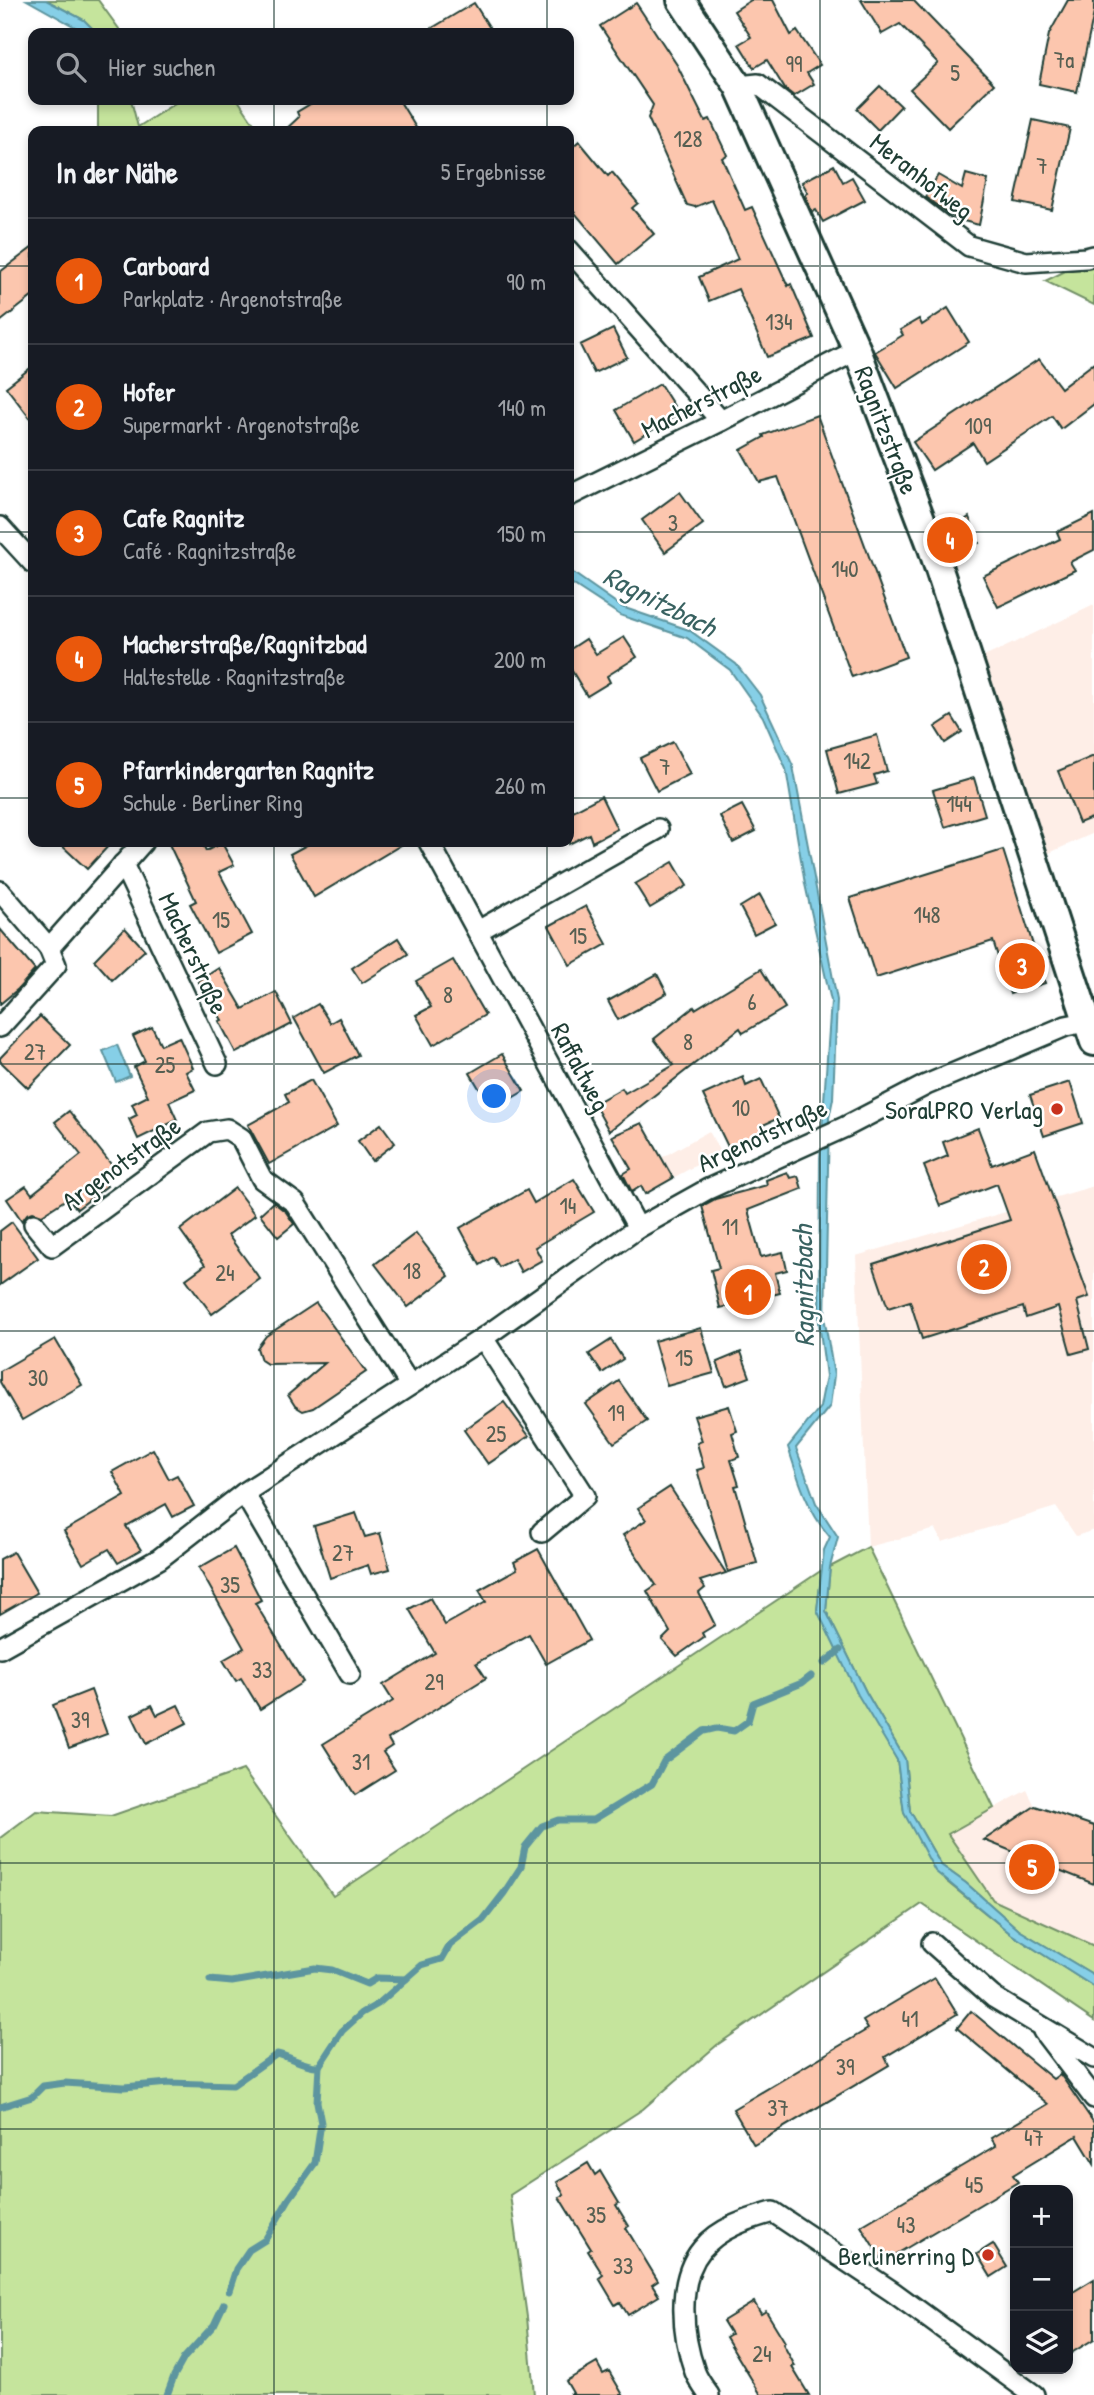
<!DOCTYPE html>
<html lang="de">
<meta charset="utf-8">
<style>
:root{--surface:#171b24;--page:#20242c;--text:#f1f3f6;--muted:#9ea1a6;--line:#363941;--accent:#ea580c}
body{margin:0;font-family:"Patrick Hand",sans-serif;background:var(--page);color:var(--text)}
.controls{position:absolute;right:21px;bottom:21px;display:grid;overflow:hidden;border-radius:14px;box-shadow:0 4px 10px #0003}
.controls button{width:63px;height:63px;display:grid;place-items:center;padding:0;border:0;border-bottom:2px solid var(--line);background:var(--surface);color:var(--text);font:35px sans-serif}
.you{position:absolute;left:495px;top:1097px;width:24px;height:24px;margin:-18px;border:5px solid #fff;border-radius:50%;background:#1a73e8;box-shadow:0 0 0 10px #1a73e833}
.badge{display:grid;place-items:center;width:46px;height:46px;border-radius:50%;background:var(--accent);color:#fff;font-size:23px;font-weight:700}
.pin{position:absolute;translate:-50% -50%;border:4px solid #fff;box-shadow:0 2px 7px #0006}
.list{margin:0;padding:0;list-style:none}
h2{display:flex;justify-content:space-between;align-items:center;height:91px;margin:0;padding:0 28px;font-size:30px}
h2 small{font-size:23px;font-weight:400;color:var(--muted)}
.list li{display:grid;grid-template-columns:46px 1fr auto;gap:21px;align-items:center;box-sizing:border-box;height:126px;padding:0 28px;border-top:2px solid var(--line)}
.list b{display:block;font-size:26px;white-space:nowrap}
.list p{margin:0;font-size:23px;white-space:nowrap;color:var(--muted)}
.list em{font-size:23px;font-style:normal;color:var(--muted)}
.icon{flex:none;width:38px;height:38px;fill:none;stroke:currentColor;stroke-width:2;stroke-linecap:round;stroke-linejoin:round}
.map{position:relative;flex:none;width:1094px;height:2395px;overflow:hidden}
.search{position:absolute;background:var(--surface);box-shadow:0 4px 10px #0003;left:28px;top:28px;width:546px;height:77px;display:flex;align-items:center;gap:18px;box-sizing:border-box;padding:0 24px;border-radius:14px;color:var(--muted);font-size:26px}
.panel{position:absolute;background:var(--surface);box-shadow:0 4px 10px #0003;left:28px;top:126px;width:546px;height:721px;border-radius:14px}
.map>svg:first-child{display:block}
</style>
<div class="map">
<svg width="1094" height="2395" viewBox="0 0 1094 2395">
<rect width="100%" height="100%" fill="#fff"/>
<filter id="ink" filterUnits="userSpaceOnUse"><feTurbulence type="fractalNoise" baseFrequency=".0143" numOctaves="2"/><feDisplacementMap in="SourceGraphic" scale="14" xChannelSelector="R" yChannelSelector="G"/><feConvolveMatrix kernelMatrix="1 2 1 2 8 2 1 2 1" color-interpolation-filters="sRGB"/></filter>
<g filter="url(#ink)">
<g fill="#feeee7">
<polygon points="1094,605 1094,833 1049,853 984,657"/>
<polygon points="709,1131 720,1152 673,1178 661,1158"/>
<polygon points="1094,1186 1094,1530 1076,1536 1056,1507 942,1542 936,1529 868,1547 856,1256"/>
<polygon points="1027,1790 1035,1806 1094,1826 1094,1946 993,1900 948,1834"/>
</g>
<g fill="#c5e49c" stroke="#729068" stroke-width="2">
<polygon points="46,0 98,0 122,33 97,33 84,20"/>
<polygon points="98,100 131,100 138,127 180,100 238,100 259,131 98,131"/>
<polygon points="1094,257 1094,305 1045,281"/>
<polygon points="868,1547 994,1808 948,1834 993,1900 1094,1946 1094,1975 1019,1930 966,1883 941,1865 910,1811 905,1759 866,1692 826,1611 830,1567"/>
<polygon points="822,1570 817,1610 897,1760 904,1813 946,1881 1011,1934 1094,1987 1094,2021 922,1904 717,2045 643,2109 510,2195 527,2317 534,2395 0,2395 0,1838 36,1811 111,1816 243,1770 333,1896"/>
</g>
<g fill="#86cfe7" stroke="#5d959f" stroke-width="2">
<polygon points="27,0 46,0 84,20 97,33 86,33"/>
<path d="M569,570L622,607L689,630L736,664L760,695L793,766L837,1000L833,1099L829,1118L825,1322L834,1375L830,1406L796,1448L816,1503L838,1537L830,1567L826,1611L866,1692L905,1759L910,1811L941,1865L966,1883L1019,1930L1094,1975V1987L1011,1934L935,1871L904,1813L897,1760L858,1695L817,1610L824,1550L830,1537C808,1512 798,1479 788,1447L820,1407L826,1376L819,1323L820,1158L831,1001L805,884L786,769L763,717L730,670L687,638L620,615L571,583L569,580Z"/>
<polygon points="117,1045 130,1076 116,1082 103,1051"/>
</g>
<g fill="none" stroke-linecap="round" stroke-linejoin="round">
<g stroke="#5d959f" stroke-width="7">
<polyline points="824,1663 840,1650"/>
<polyline points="210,1980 232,1982 315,1968 332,1970 367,1984 377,1978 406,1979"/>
<path d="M0,2107L32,2097L43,2086L65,2083L124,2087L169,2083L233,2085L277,2054C291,2057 306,2067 319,2066"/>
<polyline points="229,2291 236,2269 249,2250 265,2240 289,2199 315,2163 321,2123 317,2102 319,2066 342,2031 362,2013 378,2004 422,1965 442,1959 450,1945 483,1920 504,1893 521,1867 525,1847 542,1826 558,1820 593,1820 652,1784 664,1761 704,1731 717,1728 734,1731 748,1721 753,1703 802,1683 811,1676"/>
<polyline points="167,2395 174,2376 184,2358 214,2325 224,2304"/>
</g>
</g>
<g fill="#fcc6ae" stroke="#1f3d34" stroke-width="2">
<polygon points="751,0 773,0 791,35 797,31 820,65 807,73 814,84 794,96 785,89 767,60 754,68 739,44 751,37 734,11"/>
<polygon points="861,0 913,0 994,84 948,128 910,89 938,63 900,24 882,34"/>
<polygon points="1068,0 1094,0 1094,13 1077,92 1039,84 1049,34"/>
<polygon points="474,3 493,33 424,33"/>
<polygon points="636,3 677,65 705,121 710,119 727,155 722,158 745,210 752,207 788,286 791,284 814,338 767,357 738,289 709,301 699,277 738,259 712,200 695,207 687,205 648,118 653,105 600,26"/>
<polygon points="880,86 901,106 878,130 857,109"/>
<polygon points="317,100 399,100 418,131 284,131 299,117 297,112"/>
<polygon points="1033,120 1070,128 1052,210 1015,202"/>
<polygon points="579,141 608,176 612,172 638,203 632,208 654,234 618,264 569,206 569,150"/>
<polygon points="834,165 843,182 852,177 865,200 823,222 816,210 812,212 805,195 808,193 802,182"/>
<polygon points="966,174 988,180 979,225 956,219 925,197 938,175 962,189"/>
<polygon points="33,247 33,296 0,322 0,272"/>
<polygon points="948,308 969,342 897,388 875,352 903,335 900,330 919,319 922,325"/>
<polygon points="613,329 627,357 594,373 580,345"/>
<polygon points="1039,359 1061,388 1094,363 1094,404 1061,429 1052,416 984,461 973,443 932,470 913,442"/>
<polygon points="33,366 33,422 6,387"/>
<polygon points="660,384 679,414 634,441 616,410"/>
<polygon points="817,415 906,657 852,677 778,477 759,482 741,450 764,437 763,435"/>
<polygon points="680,492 703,524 665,552 642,520"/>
<polygon points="1094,514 1094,550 1070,562 1075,570 998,607 983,576 1060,539 1057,532"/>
<polygon points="969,517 979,543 958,552 951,533 953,532 951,529"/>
<polygon points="624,637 637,657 607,676 610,682 587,696 569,666 569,650 586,639 596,654"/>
<polygon points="952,716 962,732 945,743 935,727"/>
<polygon points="877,735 887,771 874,775 877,784 839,794 827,749"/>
<polygon points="673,742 690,774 657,791 640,758"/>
<polygon points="1094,756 1094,817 1079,823 1058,771"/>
<polygon points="974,778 985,815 945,827 933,790"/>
<polygon points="601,796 617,829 592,842 589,834 569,844 569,813"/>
<polygon points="742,805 756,831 733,843 720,816"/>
<polygon points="58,842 112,842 87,869"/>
<polygon points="168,842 202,842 206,851 222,843 234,865 219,872 252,934 216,953 190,904 196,901"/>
<polygon points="312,842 406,842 314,897 290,854"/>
<polygon points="1003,850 1045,983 1010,994 993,941 876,978 850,898"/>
<polygon points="673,862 687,886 650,908 635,884"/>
<polygon points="760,895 775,923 754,934 740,907"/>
<polygon points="586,906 607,944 570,965 549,926"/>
<polygon points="125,928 145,950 112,980 94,960"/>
<polygon points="0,929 35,970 18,989 0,1004"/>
<polygon points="398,938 408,954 362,983 352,968"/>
<polygon points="453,960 485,1015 433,1045 416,1015 431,1007 416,981"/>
<polygon points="219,968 243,1009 276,992 292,1024 236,1053 219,1021 222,1020 198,981"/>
<polygon points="761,969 785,1008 743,1033 740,1028 609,1131 594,1104 622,1088 625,1093 674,1065 654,1039 694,1007 695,1009"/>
<polygon points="657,974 667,993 618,1020 608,1001"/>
<polygon points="318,1004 330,1023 339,1018 358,1055 324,1073 294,1018"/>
<polygon points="40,1016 70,1045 28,1088 0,1061 0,1058"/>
<polygon points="152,1027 161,1045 179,1037 193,1068 186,1072 195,1090 169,1102 177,1120 138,1139 129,1119 137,1115 132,1104 148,1096 134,1067 145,1061 133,1036"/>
<polygon points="502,1054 524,1091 492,1110 470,1073"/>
<polygon points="743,1077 746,1086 761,1079 779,1118 763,1125 768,1135 730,1151 703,1095"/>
<polygon points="311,1080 337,1126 269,1164 248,1125 289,1102 285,1094"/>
<polygon points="1070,1082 1083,1123 1044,1136 1030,1095"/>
<polygon points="69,1111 114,1168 101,1178 107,1186 77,1209 68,1198 42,1215 33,1212 27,1214 22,1221 7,1199 26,1186 32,1194 81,1155 55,1122"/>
<polygon points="642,1123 673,1178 645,1194 641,1186 632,1192 623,1174 631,1169 612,1136"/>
<polygon points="381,1124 395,1143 372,1161 358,1141"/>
<polygon points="978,1128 992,1165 1035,1149 1089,1297 1077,1301 1089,1349 1071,1354 1058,1307 1026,1318 1023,1307 922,1339 910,1301 888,1308 873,1264 1010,1220 997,1184 940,1206 924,1166 948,1156 943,1142"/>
<polygon points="787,1172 790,1178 798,1176 802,1189 748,1210 761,1257 783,1252 787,1270 775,1273 780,1293 720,1308 711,1270 719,1268 702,1206 715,1199 767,1185 766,1180"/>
<polygon points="574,1179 594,1212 535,1247 542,1260 521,1272 514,1259 499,1267 493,1257 480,1265 460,1228 527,1190 534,1203"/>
<polygon points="235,1188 255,1215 228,1235 260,1279 212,1314 186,1279 205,1265 180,1230"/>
<polygon points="273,1202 286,1212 294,1224 278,1237 260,1214"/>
<polygon points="12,1222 38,1258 0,1285 0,1231"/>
<polygon points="416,1233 449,1276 408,1307 375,1264"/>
<polygon points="316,1303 366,1372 313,1408 303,1411 295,1406 288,1395 325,1363 267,1364 261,1360 257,1348 266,1336"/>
<polygon points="701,1328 714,1373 667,1386 654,1341"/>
<polygon points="55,1339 82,1385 22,1420 0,1382 0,1371"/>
<polygon points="611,1340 623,1359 602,1373 589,1354"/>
<polygon points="741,1352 750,1377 726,1386 717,1362"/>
<polygon points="619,1381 647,1421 614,1443 586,1404"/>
<polygon points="504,1402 529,1436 488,1464 464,1430"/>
<polygon points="729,1406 737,1431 732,1433 739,1457 731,1460 739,1485 735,1486 757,1563 728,1572 697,1470 704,1468 697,1443 702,1441 694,1416"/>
<polygon points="153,1449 169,1479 177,1475 194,1506 173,1517 166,1504 126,1526 141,1550 118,1563 109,1549 83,1564 64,1531 125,1496 112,1472"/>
<polygon points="670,1487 726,1573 700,1581 705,1588 699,1593 715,1625 702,1633 704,1637 677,1656 662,1640 670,1632 647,1591 656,1585 623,1535 646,1520 638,1508"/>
<polygon points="356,1513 365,1537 380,1533 390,1569 371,1574 368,1565 330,1578 314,1526"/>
<polygon points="234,1548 261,1600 255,1603 303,1682 260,1709 241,1678 236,1681 223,1660 244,1648 199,1568"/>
<polygon points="538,1549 589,1640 546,1664 529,1634 476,1663 486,1678 388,1739 392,1746 383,1752 395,1770 355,1795 323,1744 393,1701 383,1685 435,1653 409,1609 430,1598 445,1625 486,1602 479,1590 517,1569 514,1562"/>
<polygon points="13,1552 37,1593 0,1614 0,1559"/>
<polygon points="91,1690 107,1734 69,1748 53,1705"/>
<polygon points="152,1705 157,1715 178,1705 187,1723 146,1744 132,1715"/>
<polygon points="1035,1806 1094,1826 1094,1884 984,1840"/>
<polygon points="935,1978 957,2014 885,2057 889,2065 754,2145 733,2109 868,2029 863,2021"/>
<polygon points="971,2011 1053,2079 1060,2074 1094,2123 1094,2164 1077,2136 1013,2175 1018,2182 883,2262 861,2226 996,2146 991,2138 1048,2104 957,2028"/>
<polygon points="588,2163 595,2175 600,2171 619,2203 616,2205 629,2226 626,2228 658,2281 652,2285 659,2296 628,2315 620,2302 615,2305 599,2278 603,2275 588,2251 591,2249 559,2197 564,2195 557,2182"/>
<polygon points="993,2244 1007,2267 991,2277 977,2254"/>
<polygon points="1094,2279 1094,2339 1068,2355 1068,2295"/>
<polygon points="754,2302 761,2314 766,2311 785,2342 783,2344 795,2366 792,2367 809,2395 761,2395 726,2337 731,2334 723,2321"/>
<polygon points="597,2363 603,2374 609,2371 623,2395 569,2395 573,2393 566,2381"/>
</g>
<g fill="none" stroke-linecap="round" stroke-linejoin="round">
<g stroke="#1f3d34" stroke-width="24">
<g id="street">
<polyline points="738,86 758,84 969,246 1026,262 1086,258 1094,256"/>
<polyline points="569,250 721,421"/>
<polyline points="569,496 721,421 857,350"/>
<polyline points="0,527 33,563"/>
<polyline points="429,842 638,1228"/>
<polyline points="123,864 217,1064"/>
<polyline points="0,891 49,948"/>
<polyline points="478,931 658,829"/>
<polyline points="0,1027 56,965 49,948 143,842"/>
<polyline points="34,1224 52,1246 208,1132 227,1129 241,1138 262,1179 295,1203 410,1385"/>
<polyline points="483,1338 585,1496 542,1532"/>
<polyline points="244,1493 350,1674"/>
<polyline points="0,1648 159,1559 244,1493 483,1338 638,1228 708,1189 845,1127 926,1085 1066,1026 1086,1022"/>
<polyline points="932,1943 993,1997 1094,2058"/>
<polyline points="1043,2031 1094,2098"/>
<path d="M709,2395C704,2388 698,2380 695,2372C682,2335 676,2280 702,2249C719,2228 748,2219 773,2212L893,2292L1034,2395"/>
</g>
</g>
<g stroke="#1f3d34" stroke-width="32">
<polyline id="secondary" points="681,0 738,86 857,350 932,548 1094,1042"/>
</g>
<use href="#street" stroke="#fff" stroke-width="19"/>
<use href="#secondary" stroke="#fff" stroke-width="26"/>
</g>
</g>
<path fill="none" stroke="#1f3d34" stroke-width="2" stroke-opacity="0.55" d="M274,0V33M547,0V33M820,0V2395M274,100V131M547,100V131M0,266H33M569,266H1094M0,532H33M569,532H1094M0,798H33M569,798H1094M274,842V2395M547,842V2395M0,1064H1094M0,1331H1094M0,1597H1094M0,1863H1094M0,2129H1094"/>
<g fill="#c8321e" stroke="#fff" stroke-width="2.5">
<circle cx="1057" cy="1109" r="7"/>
<circle cx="988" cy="2255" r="7"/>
</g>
<g text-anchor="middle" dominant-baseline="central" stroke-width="5" stroke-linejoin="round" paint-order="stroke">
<g font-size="23" fill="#565f52">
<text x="1064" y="59">7a</text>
<text x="794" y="63">99</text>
<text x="955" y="72">5</text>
<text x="688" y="138">128</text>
<text x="1042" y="165">7</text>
<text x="779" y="321">134</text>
<text x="978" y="425">109</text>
<text x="673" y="522">3</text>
<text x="845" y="568">140</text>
<text x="857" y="760">142</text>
<text x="665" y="766">7</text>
<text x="959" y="803">144</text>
<text x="927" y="914">148</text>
<text x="221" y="919">15</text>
<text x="578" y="935">15</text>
<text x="448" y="994">8</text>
<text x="752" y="1001">6</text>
<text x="688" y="1041">8</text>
<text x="35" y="1051">27</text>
<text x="165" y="1064">25</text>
<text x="741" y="1107">10</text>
<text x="568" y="1205">14</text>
<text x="730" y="1226">11</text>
<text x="412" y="1270">18</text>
<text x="225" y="1272">24</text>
<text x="684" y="1357">15</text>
<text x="38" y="1377">30</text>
<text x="616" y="1412">19</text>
<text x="496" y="1433">25</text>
<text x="343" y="1552">27</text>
<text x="230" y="1584">35</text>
<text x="262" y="1669">33</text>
<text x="434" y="1681">29</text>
<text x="80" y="1719">39</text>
<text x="361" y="1761">31</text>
<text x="910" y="2018">41</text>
<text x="845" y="2066">39</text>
<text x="778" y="2107">37</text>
<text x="1034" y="2137">47</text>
<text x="974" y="2184">45</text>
<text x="596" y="2214">35</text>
<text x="906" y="2224">43</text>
<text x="623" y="2265">33</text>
<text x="762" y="2353">24</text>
</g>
<g font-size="26" fill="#1f3d34" stroke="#fff">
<text transform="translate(922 176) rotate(38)">Meranhofweg</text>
<text transform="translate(701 401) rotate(-27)">Macherstraße</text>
<text transform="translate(887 430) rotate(69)">Ragnitzstraße</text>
<text transform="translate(194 953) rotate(65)">Macherstraße</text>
<text transform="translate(581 1067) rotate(62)">Raffaltweg</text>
<text transform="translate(762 1135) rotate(-25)">Argenotstraße</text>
<text transform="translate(121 1163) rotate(-36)">Argenotstraße</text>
</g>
<g font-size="26" fill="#1f3d34" stroke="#fff" text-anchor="end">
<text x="1043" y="1109">SoralPRO Verlag</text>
<text x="974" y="2255">Berlinerring D</text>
</g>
<g font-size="28" font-style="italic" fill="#396261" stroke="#fff">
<text transform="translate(660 601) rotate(27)">Ragnitzbach</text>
<text transform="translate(803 1286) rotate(-91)">Ragnitzbach</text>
</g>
</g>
</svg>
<div class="controls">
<button>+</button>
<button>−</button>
<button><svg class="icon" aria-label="layers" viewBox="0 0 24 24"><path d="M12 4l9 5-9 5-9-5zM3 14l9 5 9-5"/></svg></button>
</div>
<div class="you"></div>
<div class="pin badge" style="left:748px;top:1292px">1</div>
<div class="pin badge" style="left:984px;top:1267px">2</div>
<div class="pin badge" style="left:1022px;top:966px">3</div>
<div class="pin badge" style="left:950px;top:540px">4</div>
<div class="pin badge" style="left:1032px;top:1867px">5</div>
<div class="search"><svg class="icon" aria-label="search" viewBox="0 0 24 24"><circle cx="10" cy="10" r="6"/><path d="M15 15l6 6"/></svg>Hier suchen</div>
<section class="panel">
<h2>In der Nähe<small>5 Ergebnisse</small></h2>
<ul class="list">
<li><span class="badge">1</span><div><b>Carboard</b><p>Parkplatz · Argenotstraße</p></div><em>90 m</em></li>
<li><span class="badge">2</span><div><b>Hofer</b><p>Supermarkt · Argenotstraße</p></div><em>140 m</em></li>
<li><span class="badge">3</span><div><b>Cafe Ragnitz</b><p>Café · Ragnitzstraße</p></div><em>150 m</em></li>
<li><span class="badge">4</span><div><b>Macherstraße/Ragnitzbad</b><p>Haltestelle · Ragnitzstraße</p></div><em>200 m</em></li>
<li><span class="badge">5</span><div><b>Pfarrkindergarten Ragnitz</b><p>Schule · Berliner Ring</p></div><em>260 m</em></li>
</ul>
</section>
</div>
